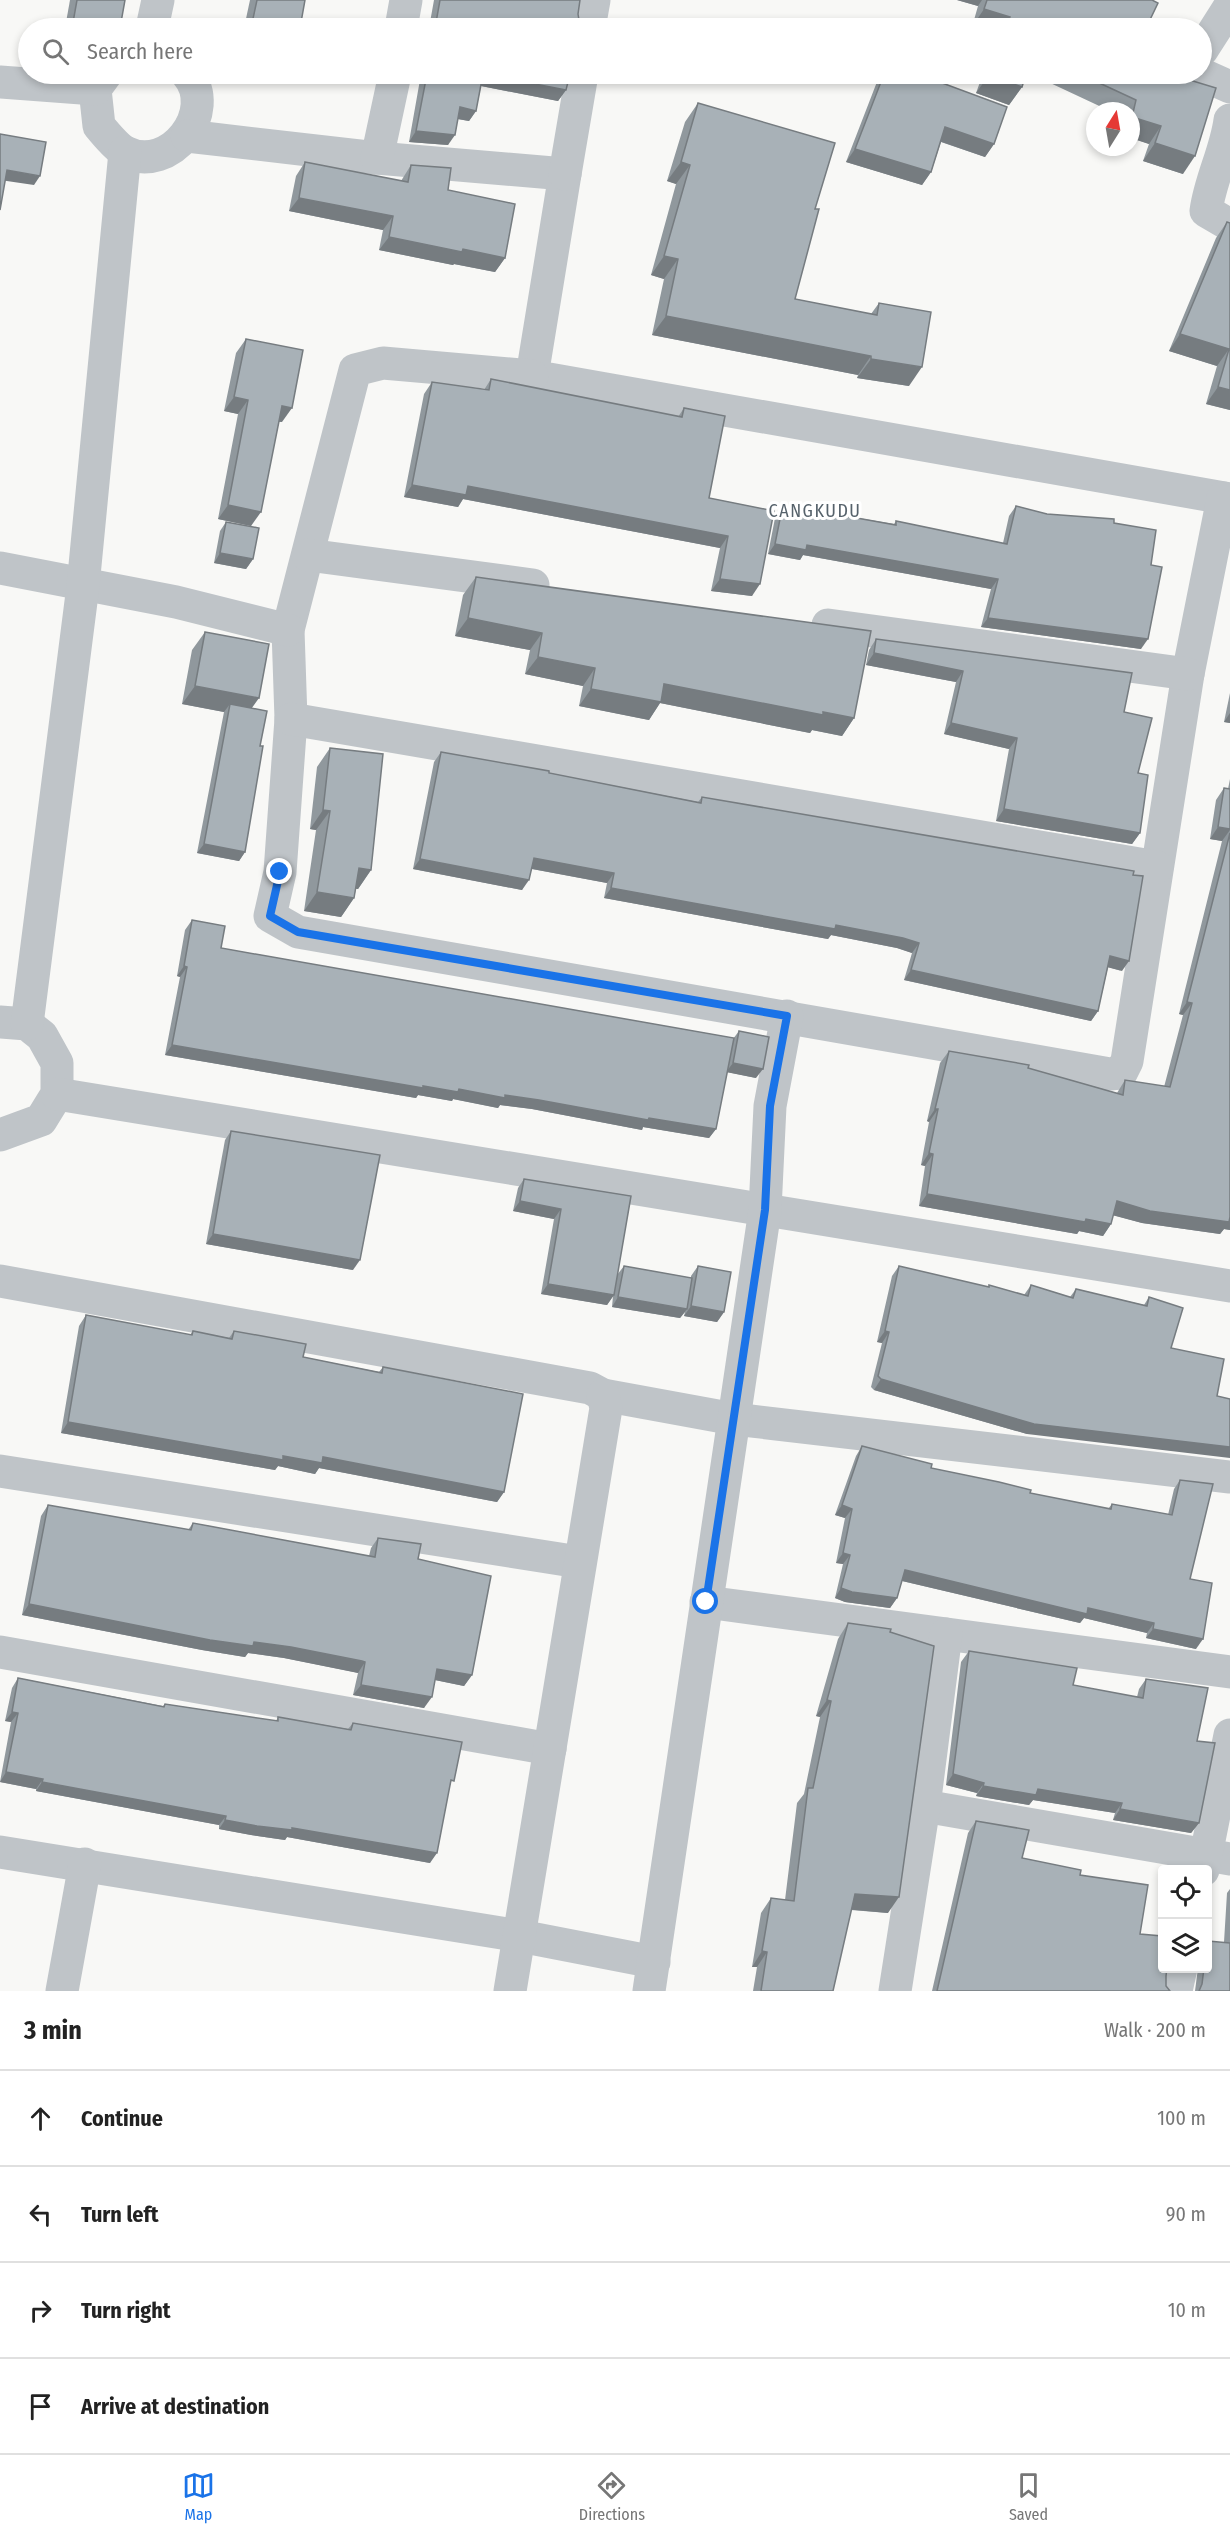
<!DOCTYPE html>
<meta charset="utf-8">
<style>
:root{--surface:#fff;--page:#f2f2f2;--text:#222;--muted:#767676;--line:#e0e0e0;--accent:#1a73e8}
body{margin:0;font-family:"Fira Sans Condensed",sans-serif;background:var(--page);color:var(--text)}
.controls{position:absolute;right:18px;bottom:18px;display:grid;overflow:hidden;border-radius:6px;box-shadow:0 3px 9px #0003}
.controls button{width:54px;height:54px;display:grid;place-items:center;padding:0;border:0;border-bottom:2px solid var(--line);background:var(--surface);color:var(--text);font:30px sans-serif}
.compass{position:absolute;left:1086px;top:102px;width:54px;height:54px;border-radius:50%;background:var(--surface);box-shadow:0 3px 9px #0003;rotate:11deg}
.stop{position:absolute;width:18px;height:18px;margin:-14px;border:4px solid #1a73e8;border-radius:50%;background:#fff}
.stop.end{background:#1a73e8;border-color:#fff;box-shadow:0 2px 6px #0008}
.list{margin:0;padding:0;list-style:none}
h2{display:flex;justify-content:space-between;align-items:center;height:78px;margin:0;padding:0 24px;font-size:26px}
h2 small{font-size:20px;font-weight:400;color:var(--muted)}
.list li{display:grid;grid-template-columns:39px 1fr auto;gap:18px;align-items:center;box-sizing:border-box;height:96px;padding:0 24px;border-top:2px solid var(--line)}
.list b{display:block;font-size:22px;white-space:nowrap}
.list em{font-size:20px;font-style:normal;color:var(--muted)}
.icon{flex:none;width:33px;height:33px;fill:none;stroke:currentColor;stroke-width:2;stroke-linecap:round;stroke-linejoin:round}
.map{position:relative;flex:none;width:1230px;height:1991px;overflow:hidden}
.search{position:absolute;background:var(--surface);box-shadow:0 3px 9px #0003;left:18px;right:18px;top:18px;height:66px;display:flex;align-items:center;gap:15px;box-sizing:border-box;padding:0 21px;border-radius:33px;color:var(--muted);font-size:22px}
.sheet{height:462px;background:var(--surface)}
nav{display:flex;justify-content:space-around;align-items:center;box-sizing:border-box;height:84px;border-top:2px solid var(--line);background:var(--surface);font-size:16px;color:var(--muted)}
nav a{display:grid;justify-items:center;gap:3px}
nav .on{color:var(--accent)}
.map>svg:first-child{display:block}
</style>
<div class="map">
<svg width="1230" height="1991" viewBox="0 0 1230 1991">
<rect width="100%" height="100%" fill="#f8f8f6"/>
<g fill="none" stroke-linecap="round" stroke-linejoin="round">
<g stroke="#bfc4c8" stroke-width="33">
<polyline points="152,28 158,0"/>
<polyline points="401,28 406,0"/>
<polyline points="589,28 594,0"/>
<polyline points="1202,50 1230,6"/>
<path d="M106,74L95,89L99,126C106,134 116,147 125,152C170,175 219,111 187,74"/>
<polyline points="1201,74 1230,87"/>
<polyline points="0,82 95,89"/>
<path d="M1230,120C1226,151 1210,180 1206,211L1230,225"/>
<polyline points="187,136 377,158 565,174 532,376 1230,499"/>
<polyline points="377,158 395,74"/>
<polyline points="565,174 582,74"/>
<polyline points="532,376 383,363 355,370 288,630 291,719 280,872 270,916 298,932 1110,1074 1121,1073 1127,1061 1188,674 1223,498"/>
<polyline points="308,555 533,585"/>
<polyline points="0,568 176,602 288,630"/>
<polyline points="828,625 1188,674"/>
<polyline points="291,719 1157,867"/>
<polyline points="0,1022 27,1024 42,1036 57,1063 57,1094 41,1120 0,1135"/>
<polyline points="27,1024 83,586 125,152"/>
<polyline points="57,1094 1230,1286"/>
<polyline points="0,1281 590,1388 603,1395 734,1419 1230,1477"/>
<polyline points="0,1471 579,1562"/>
<polyline points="706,1602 1230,1672"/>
<polyline points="0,1652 550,1749"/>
<polyline points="924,1806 1230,1859"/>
<polyline points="0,1852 520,1936 654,1962"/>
<polyline points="1203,1870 1230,1735"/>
<polyline points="62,1991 85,1864"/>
<polyline points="510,1991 606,1408 603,1395"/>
<polyline points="649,1991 765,1210 770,1106 787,1016"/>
<polyline points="895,1991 924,1806 946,1634"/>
<polyline points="1176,1991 1181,1968"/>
</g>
</g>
<g fill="#90989d">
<polygon points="70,0 125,0 120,28 65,28"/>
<polygon points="250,0 305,0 300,28 244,28"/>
<polygon points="434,0 580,0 578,14 579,28 429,28"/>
<polygon points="957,0 1152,0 1146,28 978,28 972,27 978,6"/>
<polygon points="421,74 570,74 566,90 558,101 481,86 476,111 469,121 458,119 448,145 409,142"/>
<polygon points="880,74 918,74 994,144 985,157 941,142 931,172 922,185 846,162"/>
<polygon points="983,74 1026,74 1022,87 1009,105 976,93"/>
<polygon points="1031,74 1170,74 1183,174 1143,161 1149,144 1131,138 1131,111 1110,111"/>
<polygon points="698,103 815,209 795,299 871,314 879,303 909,386 857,378 858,375 652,335 664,279 651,275 676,184 667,181 685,122"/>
<polygon points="305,162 401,181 411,165 448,190 505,258 495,272 454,264 453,265 379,250 383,230 289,211 296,176"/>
<polygon points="1227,222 1230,223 1230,410 1206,404 1217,366 1169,351 1216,238"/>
<polygon points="246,339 282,422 279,422 251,526 218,519 238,414 224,411 236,353"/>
<polygon points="491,379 678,417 684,408 709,498 774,511 752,596 711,591 720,548 463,499 458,507 404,497 424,394 432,382 484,390"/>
<polygon points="1016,506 1047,514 1114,523 1151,565 1141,649 981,627 991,589 803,555 800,560 768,554 775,518 782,509 815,515 818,511 894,524 896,521 1003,543 1009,516"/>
<polygon points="226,522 253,559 246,569 214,563 220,531"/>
<polygon points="476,577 854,718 842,736 812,730 810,733 660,703 649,720 579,706 583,686 525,674 530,650 455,636 463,595"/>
<polygon points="205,632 252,708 260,746 245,852 239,861 197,853 224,712 182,704 192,650"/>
<polygon points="876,639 1124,712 1138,773 1140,833 1132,844 996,821 1009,749 944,734 956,682 866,665 869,650"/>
<polygon points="1230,693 1230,723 1224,722"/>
<polygon points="330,748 371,870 358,889 356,889 354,898 341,917 304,911 316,830 310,829 317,767"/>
<polygon points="441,752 698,802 702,797 1122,971 1108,967 1098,1011 1091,1021 904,980 912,953 897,948 831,935 828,939 604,898 607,883 532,869 522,890 413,869 434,762"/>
<polygon points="1230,779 1230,1230 1224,1229 1220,1234 1142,1223 1113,1215 1111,1224 1103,1236 1079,1231 1077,1234 919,1206 925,1166 921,1165 929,1122 927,1121 940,1063 949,1051 1028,1068 1117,1093 1125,1080 1164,1087 1183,1015 1179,1014 1222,841 1210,839 1216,800 1224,788 1228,789"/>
<polygon points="192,920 221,948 733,1039 739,1031 756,1078 727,1072 716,1129 709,1138 643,1127 642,1130 532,1109 500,1105 498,1108 453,1099 452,1101 418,1095 416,1098 165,1055 180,977 177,976 185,930"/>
<polygon points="231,1131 353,1270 206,1244 225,1140"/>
<polygon points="524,1179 631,1196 617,1275 624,1266 691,1278 691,1276 698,1266 724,1312 717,1322 684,1316 685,1312 680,1318 612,1307 613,1296 607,1305 541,1294 554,1219 513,1211 518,1188"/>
<polygon points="899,1266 988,1287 989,1285 1024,1295 1031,1285 1070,1297 1076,1289 1144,1305 1149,1297 1171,1348 1217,1396 1027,1434 874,1390 871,1387 882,1343 877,1342 892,1276"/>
<polygon points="86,1315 190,1335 193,1331 229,1338 234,1331 303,1357 379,1372 383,1367 504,1492 497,1502 319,1468 315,1474 278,1466 275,1470 61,1433 79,1326"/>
<polygon points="862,1446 931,1468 1030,1493 1108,1509 1112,1504 1168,1515 1174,1489 1180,1480 1196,1649 1146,1638 1147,1633 1084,1618 1080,1623 902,1581 897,1598 890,1608 845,1602 835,1598 843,1564 836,1563 845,1518 835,1515 856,1456"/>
<polygon points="48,1505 188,1530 193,1523 369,1556 371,1548 378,1538 418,1559 472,1675 464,1686 435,1680 424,1708 353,1695 358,1673 354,1672 284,1658 248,1653 245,1657 202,1650 22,1615 41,1516"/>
<polygon points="848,1623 890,1632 888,1913 851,1910 833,1991 753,1991 757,1967 752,1967 761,1913 771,1898 785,1900 797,1803 804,1794 820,1717 816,1716 838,1639"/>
<polygon points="969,1651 1073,1685 1137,1697 1139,1689 1146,1679 1197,1741 1199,1823 1191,1833 1113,1820 1115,1813 1033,1800 1029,1805 976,1796 977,1793 946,1785 961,1662"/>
<polygon points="18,1678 163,1706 165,1704 276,1721 278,1717 348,1729 353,1723 449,1788 430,1863 287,1837 285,1840 251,1835 219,1829 219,1825 36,1791 36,1789 0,1782 11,1722 5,1721 12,1688"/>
<polygon points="976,1821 1022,1858 1080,1875 1140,1934 1166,1976 1166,1986 1170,1991 932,1991 968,1833"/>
<polygon points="1230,1889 1230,1991 1195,1991 1198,1968 1208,1968 1224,1942 1227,1893"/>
</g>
<g fill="#767c80">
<polygon points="957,0 982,0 978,6"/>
<polygon points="984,9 1010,17 1001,28 978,28 972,27"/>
<polygon points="276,74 286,74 285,76"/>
<polygon points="483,74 566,90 558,101 476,85"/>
<polygon points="989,75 1022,87 1009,105 976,93"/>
<polygon points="460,107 476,111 469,121 452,118"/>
<polygon points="1132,117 1161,126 1149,144 1131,138 1131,119"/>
<polygon points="945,127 994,144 985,157 936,140"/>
<polygon points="416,131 455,135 448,145 409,142"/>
<polygon points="1155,143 1195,156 1183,174 1143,161"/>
<polygon points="855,149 931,172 922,185 846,162"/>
<polygon points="681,162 690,165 676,184 667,181"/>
<polygon points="7,170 40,176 34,185 0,180"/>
<polygon points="299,198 393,216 383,230 289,211"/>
<polygon points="389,237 463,249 505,258 495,272 454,264 453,265 379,250"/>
<polygon points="664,256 678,259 664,279 651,275"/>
<polygon points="666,316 871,356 858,375 652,335"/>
<polygon points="1180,334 1229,349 1217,366 1169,351"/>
<polygon points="871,359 922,367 909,386 857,378"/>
<polygon points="1218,387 1230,390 1230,410 1206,404"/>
<polygon points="234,397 248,400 238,414 224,411"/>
<polygon points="282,406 292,408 282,422 272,420"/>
<polygon points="412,485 468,486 728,536 720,548 463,499 458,507 404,497"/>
<polygon points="228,505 261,512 251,526 218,519"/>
<polygon points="775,544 807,545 998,579 991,589 803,555 800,560 768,554"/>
<polygon points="220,553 253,559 246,569 214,563"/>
<polygon points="720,579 760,584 752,596 711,591"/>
<polygon points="468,618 542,633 530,650 455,636"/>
<polygon points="988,618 1148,639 1141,649 981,627"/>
<polygon points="874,653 963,671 956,682 866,665"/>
<polygon points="538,657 595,668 583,686 525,674"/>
<polygon points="664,684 823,712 854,718 842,736 812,730 810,733 660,703 649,720 579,706 591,689"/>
<polygon points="195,686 259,698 246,716 230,704 224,712 182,704"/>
<polygon points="1230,713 1230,723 1224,722"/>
<polygon points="951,723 1017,738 1009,749 944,734"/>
<polygon points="1004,809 1140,833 1132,844 996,821"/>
<polygon points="323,810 330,811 316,830 310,829"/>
<polygon points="1218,827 1230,829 1230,830 1222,841 1210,839"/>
<polygon points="204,844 245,852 239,861 197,853"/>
<polygon points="534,858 614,873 607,883 527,868"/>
<polygon points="420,859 529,880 522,890 413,869"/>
<polygon points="359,868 371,870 358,889 346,887"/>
<polygon points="611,888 836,925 903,938 919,943 912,953 897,948 831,935 828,939 604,898"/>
<polygon points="317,892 354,898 341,917 304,911"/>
<polygon points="1110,956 1129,961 1122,971 1103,966"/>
<polygon points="184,966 187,967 180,977 177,976"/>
<polygon points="911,970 1098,1011 1091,1021 904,980"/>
<polygon points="1187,1002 1192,1003 1183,1015 1179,1014"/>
<polygon points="172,1045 423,1086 459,1089 539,1100 716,1129 709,1138 643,1127 642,1130 532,1109 500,1105 498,1108 453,1099 452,1101 418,1095 416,1098 165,1055"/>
<polygon points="733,1063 763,1069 756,1078 726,1072"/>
<polygon points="935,1109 938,1109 929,1122 927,1121"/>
<polygon points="929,1153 933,1154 925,1166 921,1165"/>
<polygon points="927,1194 1086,1219 1111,1224 1103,1236 1079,1231 1077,1234 919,1206"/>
<polygon points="520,1201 561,1209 554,1219 513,1211"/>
<polygon points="1117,1201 1230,1217 1230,1230 1224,1229 1220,1234 1142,1223 1108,1214"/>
<polygon points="213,1234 360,1260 353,1270 206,1244"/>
<polygon points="548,1284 614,1295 607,1305 541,1294"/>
<polygon points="618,1297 687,1309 680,1318 612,1307"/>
<polygon points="691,1306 724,1312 717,1322 684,1316"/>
<polygon points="885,1331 889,1332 882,1343 877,1342"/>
<polygon points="881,1379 1230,1447 1230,1458 1027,1434 874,1390"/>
<polygon points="68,1422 283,1456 323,1457 504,1492 497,1502 319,1468 315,1474 278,1466 275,1470 61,1433"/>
<polygon points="842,1505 852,1509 845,1518 835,1515"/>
<polygon points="843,1553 850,1555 843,1564 836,1563"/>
<polygon points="905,1570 1088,1608 1154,1623 1147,1633 1084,1618 1080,1623 898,1580"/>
<polygon points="841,1588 897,1598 890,1608 845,1602 835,1598"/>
<polygon points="29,1604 254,1642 291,1647 365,1662 358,1673 284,1658 248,1653 245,1657 202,1650 22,1615"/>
<polygon points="1153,1629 1203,1639 1196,1649 1146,1638"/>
<polygon points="437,1669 472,1675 464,1686 430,1679"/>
<polygon points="361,1685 432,1697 424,1708 353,1695"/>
<polygon points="827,1700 831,1701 820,1717 816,1716"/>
<polygon points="12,1712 18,1713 11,1722 5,1721"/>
<polygon points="6,1772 43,1779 36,1789 0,1782"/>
<polygon points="953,1774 984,1783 977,1793 946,1785"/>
<polygon points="42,1782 226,1816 219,1825 36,1791"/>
<polygon points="983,1786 1038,1789 1122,1803 1115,1813 1033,1800 1029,1805 976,1796"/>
<polygon points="1120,1809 1199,1823 1191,1833 1113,1820"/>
<polygon points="225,1820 292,1828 437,1853 430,1863 287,1837 285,1840 251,1835 219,1829"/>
<polygon points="855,1894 899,1897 888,1913 844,1909"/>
<polygon points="762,1951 767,1952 757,1967 752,1967"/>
</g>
<g fill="#a8b1b7" stroke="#767c80" stroke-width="1.5">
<polygon points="77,0 125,0 120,28 72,28"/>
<polygon points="257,0 305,0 300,28 251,28"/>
<polygon points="440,0 580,0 578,14 580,26 579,28 435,28"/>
<polygon points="987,0 1152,0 1158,3 1146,28 1005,28 1010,17 984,9"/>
<polygon points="427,74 570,74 566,90 483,74 476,111 460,107 455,135 416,131"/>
<polygon points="884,74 918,74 1007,107 994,144 945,127 931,172 855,149"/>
<polygon points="989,74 1026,74 1022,87 989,75"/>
<polygon points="1080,74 1170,74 1216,88 1195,156 1155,143 1161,126 1132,117 1136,100"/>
<polygon points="698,103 835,143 815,209 819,209 795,299 877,315 879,303 931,312 922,367 871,359 871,356 666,316 678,259 664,256 690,165 681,162"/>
<polygon points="0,134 46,142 40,176 7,170 0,210"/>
<polygon points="305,162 408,182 411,165 451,168 448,190 515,204 505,258 463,249 462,252 389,237 393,216 299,198"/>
<polygon points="1227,222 1230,223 1230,390 1218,387 1229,349 1180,334"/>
<polygon points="246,339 303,350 292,408 282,406 261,512 228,505 248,400 234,397"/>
<polygon points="491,379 682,417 684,408 725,416 709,498 774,511 760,584 720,579 728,536 468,486 466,495 412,485 432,382 489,390"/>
<polygon points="1016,506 1047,514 1114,519 1114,523 1156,530 1151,565 1162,567 1148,639 988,618 998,579 807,545 806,550 775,544 782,509 817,516 818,511 896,525 896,521 1007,544"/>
<polygon points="226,522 259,528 253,559 220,553"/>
<polygon points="476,577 871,631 854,718 823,712 823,715 664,684 661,702 591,689 595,668 538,657 542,633 468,618"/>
<polygon points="205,632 269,644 259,698 195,686"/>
<polygon points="876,639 1132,673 1124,712 1152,718 1138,773 1148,775 1140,833 1004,809 1017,738 951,723 963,671 874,653"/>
<polygon points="230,704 267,711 260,746 263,746 245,852 204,844"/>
<polygon points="330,748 383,754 371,870 359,868 354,898 317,892 330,811 323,810"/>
<polygon points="441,752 549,771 549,773 701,803 702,797 1134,871 1133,875 1143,876 1129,961 1110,956 1098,1011 911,970 919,943 903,938 836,925 835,929 611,888 614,873 534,858 529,880 420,859"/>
<polygon points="1224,788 1230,789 1230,829 1218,827"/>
<polygon points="1230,833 1230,1217 1229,1222 1150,1211 1117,1201 1111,1224 1086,1219 1085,1222 927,1194 933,1154 929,1153 938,1109 935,1109 949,1051 1029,1065 1028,1068 1123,1095 1125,1080 1170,1087 1192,1003 1187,1002"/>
<polygon points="192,920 225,926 221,948 734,1038 716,1129 649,1118 648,1120 539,1100 505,1095 505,1098 459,1089 458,1092 423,1086 423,1088 172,1045 187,967 184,966"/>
<polygon points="739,1031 769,1037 763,1069 733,1063"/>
<polygon points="231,1131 380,1155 360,1260 213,1234"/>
<polygon points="524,1179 631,1196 614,1295 548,1284 561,1209 520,1201"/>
<polygon points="624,1266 692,1278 687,1309 618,1297"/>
<polygon points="698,1266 731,1272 724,1312 691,1306"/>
<polygon points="899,1266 989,1287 989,1285 1028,1296 1031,1285 1073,1298 1076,1289 1147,1306 1149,1297 1183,1308 1171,1348 1224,1359 1217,1396 1230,1399 1230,1447 1034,1424 881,1379 878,1376 889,1332 885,1331"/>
<polygon points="86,1315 192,1335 193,1331 232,1339 234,1331 306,1344 303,1357 382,1373 383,1367 523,1394 504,1492 323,1457 322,1463 283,1456 283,1460 68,1422"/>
<polygon points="862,1446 932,1464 931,1468 999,1482 1031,1490 1030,1493 1111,1509 1112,1504 1172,1515 1180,1480 1213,1484 1190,1579 1212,1583 1203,1639 1153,1629 1154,1623 1088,1608 1087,1614 905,1570 897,1598 852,1592 841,1588 850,1555 843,1553 852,1509 842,1505"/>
<polygon points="48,1505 191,1530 193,1523 375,1557 378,1538 421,1544 418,1559 491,1576 472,1675 437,1669 432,1697 361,1685 365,1662 362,1661 291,1647 254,1642 253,1646 210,1640 29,1604"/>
<polygon points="848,1623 891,1629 890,1632 934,1646 899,1897 855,1894 833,1991 761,1991 767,1952 762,1951 771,1898 794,1901 808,1788 813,1788 831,1701 827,1700"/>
<polygon points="969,1651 1077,1668 1073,1685 1143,1698 1146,1679 1208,1688 1197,1741 1215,1743 1199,1823 1120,1809 1122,1803 1038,1789 1036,1795 983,1786 984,1783 953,1774"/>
<polygon points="18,1678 164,1707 165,1704 278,1721 278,1717 351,1730 353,1723 462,1742 454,1781 451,1780 437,1853 292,1828 292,1830 257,1826 225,1820 226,1816 42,1782 43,1779 6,1772 18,1713 12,1712"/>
<polygon points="976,1821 1029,1830 1022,1858 1081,1870 1080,1875 1148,1885 1140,1934 1162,1936 1162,1968 1167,1968 1166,1976 1166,1986 1170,1991 937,1991"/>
<polygon points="1208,1941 1230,1943 1230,1991 1199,1991 1202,1984 1204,1968 1208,1968"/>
</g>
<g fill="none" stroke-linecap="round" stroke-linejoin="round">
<polyline stroke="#1a73e8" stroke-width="8" points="280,872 270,916 298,932 787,1016 770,1106 765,1210 706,1602"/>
</g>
<g text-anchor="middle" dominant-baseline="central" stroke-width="6" stroke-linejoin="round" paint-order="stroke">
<g font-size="18" letter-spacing="1.5" fill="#56626b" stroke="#fff">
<text x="815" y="511">CANGKUDU</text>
</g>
</g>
</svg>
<div class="controls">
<button><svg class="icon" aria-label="locate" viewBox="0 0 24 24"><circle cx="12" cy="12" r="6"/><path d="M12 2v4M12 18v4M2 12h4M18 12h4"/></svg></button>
<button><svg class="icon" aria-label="layers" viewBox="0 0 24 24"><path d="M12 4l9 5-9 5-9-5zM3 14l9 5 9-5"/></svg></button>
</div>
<svg class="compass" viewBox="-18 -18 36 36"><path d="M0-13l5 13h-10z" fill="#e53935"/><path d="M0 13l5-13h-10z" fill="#767676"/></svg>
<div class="stop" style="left:706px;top:1602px"></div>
<div class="stop end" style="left:280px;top:872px"></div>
<div class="search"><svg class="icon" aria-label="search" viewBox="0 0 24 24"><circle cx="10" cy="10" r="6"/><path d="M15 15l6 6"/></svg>Search here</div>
</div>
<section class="sheet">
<h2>3 min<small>Walk · 200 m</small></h2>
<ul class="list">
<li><svg class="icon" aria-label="ahead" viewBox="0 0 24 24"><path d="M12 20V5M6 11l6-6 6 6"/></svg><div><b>Continue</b></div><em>100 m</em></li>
<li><svg class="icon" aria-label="left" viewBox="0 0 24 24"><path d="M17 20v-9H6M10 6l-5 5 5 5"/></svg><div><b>Turn left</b></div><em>90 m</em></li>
<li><svg class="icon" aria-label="right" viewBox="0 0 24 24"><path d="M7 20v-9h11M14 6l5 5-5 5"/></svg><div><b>Turn right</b></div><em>10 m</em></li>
<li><svg class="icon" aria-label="arrive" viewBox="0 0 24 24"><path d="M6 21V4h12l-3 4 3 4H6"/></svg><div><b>Arrive at destination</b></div></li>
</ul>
</section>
<nav>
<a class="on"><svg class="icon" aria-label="map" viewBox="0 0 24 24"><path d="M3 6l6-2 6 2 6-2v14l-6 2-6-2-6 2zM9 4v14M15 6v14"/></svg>Map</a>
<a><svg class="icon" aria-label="directions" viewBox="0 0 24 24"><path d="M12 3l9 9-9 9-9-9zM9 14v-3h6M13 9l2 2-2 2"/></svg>Directions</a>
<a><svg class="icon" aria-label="saved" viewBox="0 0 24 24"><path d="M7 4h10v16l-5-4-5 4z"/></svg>Saved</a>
</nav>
